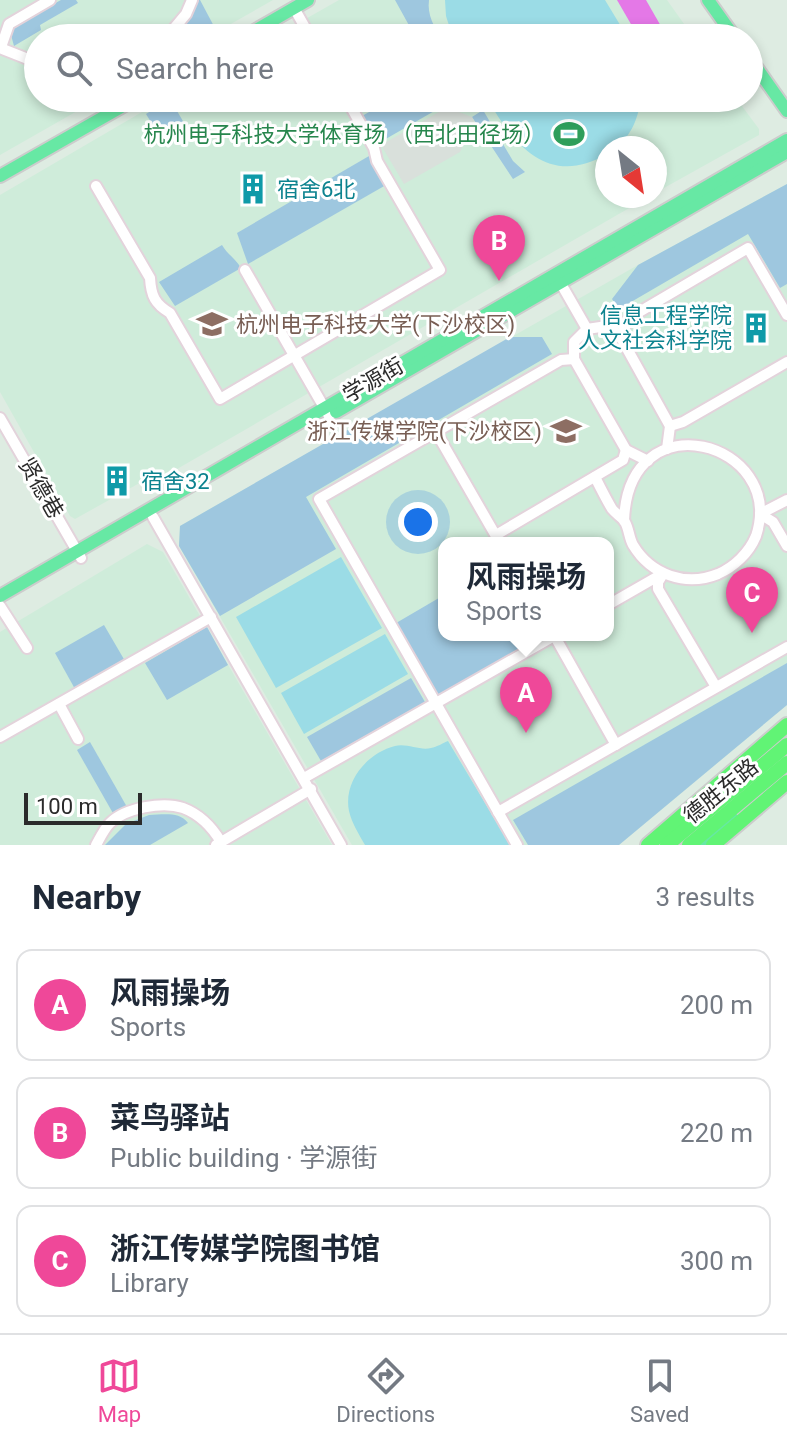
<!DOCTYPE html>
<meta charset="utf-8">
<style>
:root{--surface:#fff;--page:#f2f2f3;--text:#1f2937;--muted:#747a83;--line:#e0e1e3;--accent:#ef4899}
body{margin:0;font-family:Roboto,"Noto Sans SC",sans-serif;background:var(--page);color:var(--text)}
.compass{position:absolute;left:595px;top:136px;width:72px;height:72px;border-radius:50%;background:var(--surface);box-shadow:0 4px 12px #0003;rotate:150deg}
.scale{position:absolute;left:24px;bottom:20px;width:118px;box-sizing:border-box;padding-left:8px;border:4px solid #2b2b2b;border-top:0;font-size:22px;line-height:28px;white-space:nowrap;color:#2b2b2b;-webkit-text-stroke:6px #fff;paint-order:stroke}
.you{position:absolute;left:418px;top:522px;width:28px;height:28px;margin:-20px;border:6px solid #fff;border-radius:50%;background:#1a73e8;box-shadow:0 0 0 12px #1a73e833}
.badge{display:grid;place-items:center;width:52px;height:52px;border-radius:50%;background:var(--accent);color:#fff;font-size:26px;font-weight:700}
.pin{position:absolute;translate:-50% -66px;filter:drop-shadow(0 2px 4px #0008)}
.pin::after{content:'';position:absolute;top:42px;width:28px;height:24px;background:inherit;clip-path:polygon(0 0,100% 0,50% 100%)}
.popup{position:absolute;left:438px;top:537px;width:176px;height:104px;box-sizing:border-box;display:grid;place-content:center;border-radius:16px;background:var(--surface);filter:drop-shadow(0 2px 6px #0005);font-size:26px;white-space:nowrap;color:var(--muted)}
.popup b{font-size:30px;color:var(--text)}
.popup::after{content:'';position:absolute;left:50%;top:100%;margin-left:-16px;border:16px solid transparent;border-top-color:var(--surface)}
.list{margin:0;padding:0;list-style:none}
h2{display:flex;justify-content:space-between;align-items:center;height:104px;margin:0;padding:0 32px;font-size:34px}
h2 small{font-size:26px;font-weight:400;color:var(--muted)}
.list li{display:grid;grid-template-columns:52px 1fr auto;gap:24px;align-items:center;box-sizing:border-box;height:112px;margin:0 16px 16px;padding:0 16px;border:2px solid var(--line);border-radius:16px}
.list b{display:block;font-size:30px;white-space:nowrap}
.list p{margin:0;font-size:26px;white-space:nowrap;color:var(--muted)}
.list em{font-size:26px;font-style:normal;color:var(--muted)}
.icon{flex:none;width:44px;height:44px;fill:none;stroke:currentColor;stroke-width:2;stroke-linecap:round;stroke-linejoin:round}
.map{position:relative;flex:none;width:787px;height:845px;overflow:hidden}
.search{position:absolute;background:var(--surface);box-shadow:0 4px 12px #0003;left:24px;right:24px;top:24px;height:88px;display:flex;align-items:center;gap:20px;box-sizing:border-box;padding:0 28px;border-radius:44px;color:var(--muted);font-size:30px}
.sheet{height:488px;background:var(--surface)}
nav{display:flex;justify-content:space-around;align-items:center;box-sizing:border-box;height:112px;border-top:2px solid var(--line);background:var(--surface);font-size:22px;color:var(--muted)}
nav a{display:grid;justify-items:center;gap:4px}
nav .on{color:var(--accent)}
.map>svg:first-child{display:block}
</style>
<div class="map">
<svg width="787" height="845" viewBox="0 0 787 845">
<rect width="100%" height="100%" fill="#deece2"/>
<g fill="#cfecda" fill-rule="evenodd">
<polygon points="0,0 273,0 206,38 38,38 38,98 100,98 0,155"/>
<polygon points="339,0 667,0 694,38 272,38"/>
<polygon points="166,98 736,98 759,129 759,135 655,193 655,148 607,148 607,196 650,196 177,469 165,476 161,471 75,519 70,516 0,392 0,195"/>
<path d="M787,184V705L619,845H352L179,546L180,526L638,265ZM444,543H608V635H444Z"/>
<polygon points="147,544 163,552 332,845 0,845 0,632"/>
</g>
<g fill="#9ec7df">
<polygon points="61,0 76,0 78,3 40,25 41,30 14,46 11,35 15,25"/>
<polygon points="197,0 200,0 217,32 206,38 171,38"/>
<path d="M395,0H429C427,15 434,26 441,38H416Z"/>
<polygon points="394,98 448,98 450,102 377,144 362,116"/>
<polygon points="170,99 187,128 163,142 146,114"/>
<polygon points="483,110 513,161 525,172 513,179 472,117"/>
<polygon points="369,156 386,185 248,264 237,233"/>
<polygon points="787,184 787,284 780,288 748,234 619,309 612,299 638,265"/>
<path d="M222,245C227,254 235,258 241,268L175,306L159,282Z"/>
<polygon points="510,337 542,337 552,354 306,497 336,549 220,616 179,546 180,526"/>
<polygon points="444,595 444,635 554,635 436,703 391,626"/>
<polygon points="104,625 125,661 75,689 55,653"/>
<polygon points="207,627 228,665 167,700 145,663"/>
<polygon points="787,663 787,705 619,845 528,845 513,820"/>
<polygon points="411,678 425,702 321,761 307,737"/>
<polygon points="90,742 127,807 114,815 77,750"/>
<path d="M149,815C162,815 179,811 188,823L150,845H105L126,824Z"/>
</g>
<g fill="#9bdce6">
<polygon points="445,0 605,0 628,38 453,38 446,16"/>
<path d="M487,98H641C638,119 632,134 616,148H607V154C549,188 513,145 487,98Z"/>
<polygon points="341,557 382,628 276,688 236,617"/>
<polygon points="385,634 408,674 304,734 281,693"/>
<path d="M448,741L510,845H365C359,834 352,824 349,811C343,782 367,753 395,746C407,743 420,751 431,748C437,747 443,743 448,741Z"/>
</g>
<polygon fill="#d9e0db" points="451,105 454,110 472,117 481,134 465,142 460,152 404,184 381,145"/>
<polygon fill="#e478e7" points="617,0 646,0 666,35 660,38 639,38"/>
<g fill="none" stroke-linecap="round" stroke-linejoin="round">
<g stroke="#e3d3db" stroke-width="14">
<g id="minor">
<polyline points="294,8 311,38"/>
<polyline points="166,38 186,14 192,0"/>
<polyline points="1,47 9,24 50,0"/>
<polyline points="0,48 38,63"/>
<path d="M96,186L150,278C151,296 155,304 170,313L220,399L440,270L377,161L374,148L346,98"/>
<polyline points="245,270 329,416"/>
<polyline points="560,282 587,329"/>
<polyline points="620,336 629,318 748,248 787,315"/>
<polyline points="0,418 81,558"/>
<polyline points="670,426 683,422 787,362"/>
<polyline points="436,432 500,543"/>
<polyline points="648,461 626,450 574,359 574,342 587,329 607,326 620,336 670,426 667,449"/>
<path d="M595,477C600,487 606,499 612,509C616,514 622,517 625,522C629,529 629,538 633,545C651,575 686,587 718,574C734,567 749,553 756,536C787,442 628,397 624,521"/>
<polyline points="760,514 773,522 787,546"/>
<polyline points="760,514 787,500"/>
<polyline points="153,517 341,845"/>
<polyline points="496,535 623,460 626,450"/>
<polyline points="663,574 658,582 658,589 716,687"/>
<polyline points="608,605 662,574"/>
<polyline points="0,606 27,648"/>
<polyline points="554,635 616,745"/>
<polyline points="59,704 78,739"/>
<polyline points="0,737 211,617"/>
<polyline points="304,778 556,635"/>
<polyline points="498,812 787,647"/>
<path d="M96,845C100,838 104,829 110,823C125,808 163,801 183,808C199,814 212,827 221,842"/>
<polyline points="216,845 311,789"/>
<polyline points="517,845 319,499 561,360 574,359"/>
</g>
</g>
<g stroke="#ccc" stroke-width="16">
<g id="major">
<polyline points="708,0 735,38"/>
<polyline points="242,38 308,0"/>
<polyline points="749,57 787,111"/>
<polyline points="0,176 137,98"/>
<polyline points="336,412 787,152"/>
<polyline points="0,596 787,140"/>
<polyline points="701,845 733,819"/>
</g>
</g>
<g stroke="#ccc" stroke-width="18">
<g id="highway">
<polyline points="648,845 787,725"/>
<polyline points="667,845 787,745"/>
<polyline points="689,845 787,763"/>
<polyline points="713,845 787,782"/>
</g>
</g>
<use href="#minor" stroke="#fff" stroke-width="10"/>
<use href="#major" stroke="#67e8a4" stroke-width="12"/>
<use href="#highway" stroke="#61f475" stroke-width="14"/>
</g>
<defs>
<g id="stadium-bare" transform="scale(2.4)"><path d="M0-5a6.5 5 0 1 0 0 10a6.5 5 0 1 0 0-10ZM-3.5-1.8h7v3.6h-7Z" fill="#2e9e5b" stroke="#fff" stroke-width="2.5" paint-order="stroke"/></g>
<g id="building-bare" transform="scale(2.4)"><path d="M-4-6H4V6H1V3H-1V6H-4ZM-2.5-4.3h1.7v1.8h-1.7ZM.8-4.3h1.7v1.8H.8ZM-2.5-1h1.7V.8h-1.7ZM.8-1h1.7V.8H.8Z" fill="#0f9aa8" stroke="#fff" stroke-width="2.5" paint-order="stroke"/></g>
<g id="university-bare" transform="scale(2.4)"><path d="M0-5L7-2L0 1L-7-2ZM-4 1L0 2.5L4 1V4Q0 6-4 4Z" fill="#8d6e63" stroke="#fff" stroke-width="2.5" paint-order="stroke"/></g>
</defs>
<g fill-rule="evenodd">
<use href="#stadium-bare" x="569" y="134"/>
<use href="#building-bare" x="253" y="189"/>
<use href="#university-bare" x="212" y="324"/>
<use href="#building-bare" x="756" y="328"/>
<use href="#university-bare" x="566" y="431"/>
<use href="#building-bare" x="117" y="481"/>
</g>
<g text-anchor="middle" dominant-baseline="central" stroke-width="6" stroke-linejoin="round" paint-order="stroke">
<g font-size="22" fill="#27864d" stroke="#fff" text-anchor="end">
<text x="545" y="134">杭州电子科技大学体育场 （西北田径场）</text>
</g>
<g font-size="22" fill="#0d838f" stroke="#fff" text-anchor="start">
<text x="277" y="189">宿舍6北</text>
<text x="732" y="315" text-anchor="end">信息工程学院<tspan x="732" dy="25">人文社会科学院</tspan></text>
<text x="141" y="481">宿舍32</text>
</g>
<g font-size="22" fill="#785e54" stroke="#fff" text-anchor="start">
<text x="236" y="324">杭州电子科技大学(下沙校区)</text>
<text x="542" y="431" text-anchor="end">浙江传媒学院(下沙校区)</text>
</g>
<g font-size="22" fill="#2b2b2b" stroke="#fff">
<text transform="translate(373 380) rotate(-30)">学源街</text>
<text transform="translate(41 488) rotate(60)">贤德巷</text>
<text transform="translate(721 791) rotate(-39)">德胜东路</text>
</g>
</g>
</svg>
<svg class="compass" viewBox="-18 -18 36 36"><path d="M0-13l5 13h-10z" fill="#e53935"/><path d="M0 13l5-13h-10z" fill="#747a83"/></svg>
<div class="scale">100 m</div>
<div class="you"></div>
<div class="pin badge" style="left:526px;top:733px">A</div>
<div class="popup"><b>风雨操场</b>Sports</div>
<div class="pin badge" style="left:499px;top:281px">B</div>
<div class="pin badge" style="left:752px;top:633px">C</div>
<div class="search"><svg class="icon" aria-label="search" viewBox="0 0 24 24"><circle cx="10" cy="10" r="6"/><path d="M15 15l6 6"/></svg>Search here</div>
</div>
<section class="sheet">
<h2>Nearby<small>3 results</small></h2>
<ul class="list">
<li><span class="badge">A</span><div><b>风雨操场</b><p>Sports</p></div><em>200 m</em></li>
<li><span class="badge">B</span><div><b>菜鸟驿站</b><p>Public building · 学源街</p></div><em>220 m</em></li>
<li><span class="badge">C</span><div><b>浙江传媒学院图书馆</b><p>Library</p></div><em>300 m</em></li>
</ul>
</section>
<nav>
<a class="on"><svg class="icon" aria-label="map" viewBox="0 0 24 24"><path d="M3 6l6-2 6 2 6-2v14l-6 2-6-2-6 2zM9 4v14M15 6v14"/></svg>Map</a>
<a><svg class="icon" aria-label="directions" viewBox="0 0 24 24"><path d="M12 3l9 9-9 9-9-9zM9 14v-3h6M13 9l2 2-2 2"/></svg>Directions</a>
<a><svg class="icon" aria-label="saved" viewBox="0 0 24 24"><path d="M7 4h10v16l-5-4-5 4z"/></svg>Saved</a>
</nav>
